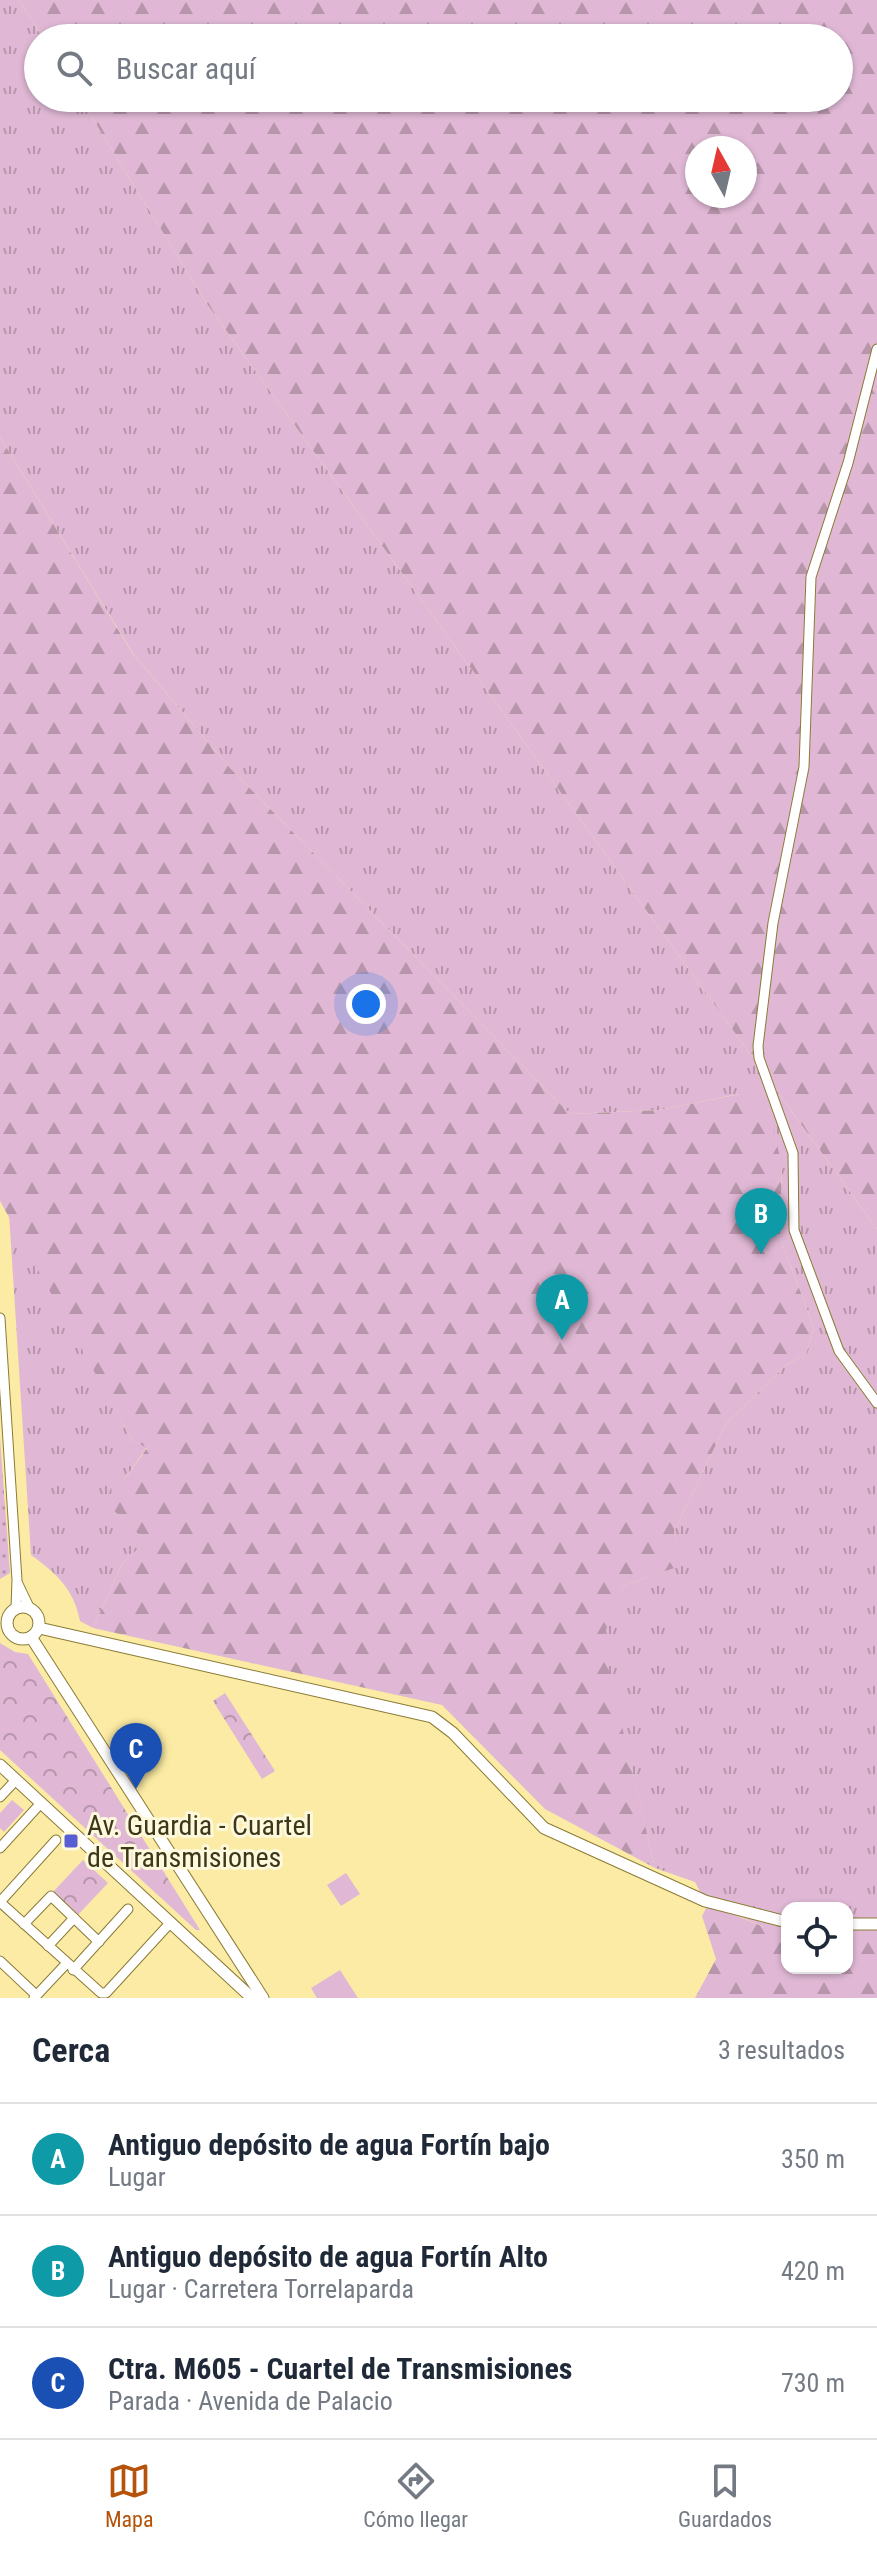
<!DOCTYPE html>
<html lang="es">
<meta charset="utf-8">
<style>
:root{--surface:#fff;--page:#f6f6f7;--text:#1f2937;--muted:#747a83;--line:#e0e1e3;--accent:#b45309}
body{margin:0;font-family:"Roboto Condensed",sans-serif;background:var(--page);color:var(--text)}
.controls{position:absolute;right:24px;bottom:24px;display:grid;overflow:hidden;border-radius:16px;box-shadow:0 2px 6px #0004}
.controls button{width:72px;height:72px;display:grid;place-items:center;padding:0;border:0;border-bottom:2px solid var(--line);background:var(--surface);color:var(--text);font:40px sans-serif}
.compass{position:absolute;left:685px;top:136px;width:72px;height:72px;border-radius:50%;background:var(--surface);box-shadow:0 2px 6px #0004;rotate:352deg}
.you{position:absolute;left:366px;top:1004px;width:28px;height:28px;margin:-20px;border:6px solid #fff;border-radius:50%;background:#1a73e8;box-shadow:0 0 0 12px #1a73e833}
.badge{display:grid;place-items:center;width:52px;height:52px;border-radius:50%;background:var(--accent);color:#fff;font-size:26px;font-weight:700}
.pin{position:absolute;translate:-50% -66px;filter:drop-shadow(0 2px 4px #0008)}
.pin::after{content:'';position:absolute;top:42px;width:28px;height:24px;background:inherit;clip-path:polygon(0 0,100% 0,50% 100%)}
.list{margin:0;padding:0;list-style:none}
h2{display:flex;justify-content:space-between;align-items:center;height:104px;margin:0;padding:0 32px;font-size:34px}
h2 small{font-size:26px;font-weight:400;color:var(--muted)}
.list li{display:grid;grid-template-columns:52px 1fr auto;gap:24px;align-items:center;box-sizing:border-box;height:112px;padding:0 32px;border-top:2px solid var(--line)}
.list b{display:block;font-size:30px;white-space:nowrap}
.list p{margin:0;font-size:26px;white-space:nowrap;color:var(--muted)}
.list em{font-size:26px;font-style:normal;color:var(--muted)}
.icon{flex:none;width:44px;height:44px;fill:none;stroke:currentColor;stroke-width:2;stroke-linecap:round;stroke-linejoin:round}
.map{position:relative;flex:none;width:877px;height:1998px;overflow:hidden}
.search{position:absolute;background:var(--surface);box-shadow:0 2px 6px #0004;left:24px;right:24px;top:24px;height:88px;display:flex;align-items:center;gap:20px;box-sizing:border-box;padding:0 28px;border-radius:44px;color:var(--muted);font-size:30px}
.sheet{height:440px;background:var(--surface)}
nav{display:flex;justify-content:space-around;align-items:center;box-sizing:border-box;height:112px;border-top:2px solid var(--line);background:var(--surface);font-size:22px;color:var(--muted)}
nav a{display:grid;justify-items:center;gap:4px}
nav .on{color:var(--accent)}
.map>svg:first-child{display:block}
</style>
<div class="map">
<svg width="877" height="1998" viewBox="0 0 877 1998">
<defs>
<pattern id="grass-tufts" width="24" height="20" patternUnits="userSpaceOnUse" patternTransform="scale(2)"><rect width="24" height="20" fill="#e0b8d5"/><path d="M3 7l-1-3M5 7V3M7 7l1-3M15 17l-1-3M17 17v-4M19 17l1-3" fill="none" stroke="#b796ac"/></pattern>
<pattern id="forest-firs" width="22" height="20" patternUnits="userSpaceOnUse" patternTransform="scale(2)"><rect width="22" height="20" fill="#e0b8d5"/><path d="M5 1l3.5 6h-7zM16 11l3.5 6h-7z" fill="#b796ac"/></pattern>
<pattern id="park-crowns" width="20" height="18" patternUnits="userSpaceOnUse" patternTransform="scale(2)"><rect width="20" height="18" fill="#e0b8d5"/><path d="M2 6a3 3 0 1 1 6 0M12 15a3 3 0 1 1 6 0" fill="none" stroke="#b796ac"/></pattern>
<pattern id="garden-dots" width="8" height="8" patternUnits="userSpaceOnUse" patternTransform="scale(2)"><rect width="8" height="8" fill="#e0b8d5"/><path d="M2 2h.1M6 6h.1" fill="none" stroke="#b796ac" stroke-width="1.8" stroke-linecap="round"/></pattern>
</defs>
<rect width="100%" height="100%" fill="#fbeba4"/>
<g fill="url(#grass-tufts)">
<polygon points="0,0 19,0 43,38 38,38 38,98 80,98 207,304 877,1229 877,1930 847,1929 847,1908 787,1908 787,1928 764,1927 705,1901 695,1882 655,1868 601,1639 623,1586 679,1566 674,1531 726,1424 786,1365 806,1354 814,1328 780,1237 782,1166 739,1094 659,1110 570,1114 230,768 134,655 0,437"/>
<path d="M9,1214L132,1440L147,1447L124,1480L114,1511L147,1541L122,1564L93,1628L80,1621C74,1589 56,1573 31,1555Z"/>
</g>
<g fill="url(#forest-firs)" fill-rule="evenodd">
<path d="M19,0H877V1229L207,304L80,98H839V38H43ZM697,148H745V196H697Z"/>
<polygon points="0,437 133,654 230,768 570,1114 659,1110 740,1094 766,1111 773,1127 782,1166 780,1237 814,1328 806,1354 786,1365 726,1424 674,1531 680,1566 623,1586 602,1640 655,1868 545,1809 442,1705 93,1628 122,1564 146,1541 114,1511 111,1486 124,1480 147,1448 132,1440 0,1201"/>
<polygon points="708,1904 764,1927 787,1927 787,1968 847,1968 847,1926 877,1925 877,1998 695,1998 716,1959 702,1916"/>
</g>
<g fill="url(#park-crowns)">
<polygon points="0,1643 15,1652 28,1654 200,1930 196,1930 0,1750"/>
<polygon points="225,1693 275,1771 262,1779 213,1701"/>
<polygon points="83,1860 108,1883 76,1917 51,1894"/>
</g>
<polygon fill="url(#garden-dots)" points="0,1438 10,1573 0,1579"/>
<g fill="#e0b8d5">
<polygon points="12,1800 24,1810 4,1832 0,1828 0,1813"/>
<polygon points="346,1873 360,1894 341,1906 327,1885"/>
<polygon points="340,1970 358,1998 317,1998 311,1988"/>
</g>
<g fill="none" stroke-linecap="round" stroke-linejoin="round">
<g stroke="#8b7b36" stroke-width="11">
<g id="minor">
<polyline points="877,349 848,463 811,577 804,767 773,923 758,1046 759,1058 793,1153 794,1230 839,1351 877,1403"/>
<polyline points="0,1318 17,1580 16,1608"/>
<polyline points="18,1584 29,1607"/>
<polyline points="0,1797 16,1780"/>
<polyline points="56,1840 0,1902 101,1993 106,1993 171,1922"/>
<polyline points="0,1848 41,1803"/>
<polyline points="24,1924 51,1896 99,1942"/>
<polyline points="48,1946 74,1918"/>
<polyline points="0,1961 36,1995"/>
<polyline points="73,1970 128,1909"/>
<polyline points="34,1998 66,1964"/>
</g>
</g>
<g stroke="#8b7b36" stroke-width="13">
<g id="tertiary">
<circle cx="23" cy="1623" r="16"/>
<polyline points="39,1628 432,1717 453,1733 544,1828 705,1901 787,1922"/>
<polyline points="31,1637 263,1998"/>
<polyline points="0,1765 252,1998"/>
<polyline points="847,1924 877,1924"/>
</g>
</g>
<use href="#minor" stroke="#fff" stroke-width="9"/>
<use href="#tertiary" stroke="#fff" stroke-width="11"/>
</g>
<rect fill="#575dd4" stroke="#fef8dc" stroke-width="3" x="63" y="1833" width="16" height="16" rx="4"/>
<g text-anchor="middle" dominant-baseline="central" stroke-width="6" stroke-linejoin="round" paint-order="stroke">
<g font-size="28" fill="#3d371a" stroke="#fef8dc" text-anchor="start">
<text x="87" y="1825">Av. Guardia - Cuartel<tspan x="87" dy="32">de Transmisiones</tspan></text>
</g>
</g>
</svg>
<div class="controls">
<button><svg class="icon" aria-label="locate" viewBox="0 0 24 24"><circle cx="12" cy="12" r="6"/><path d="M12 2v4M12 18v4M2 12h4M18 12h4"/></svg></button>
</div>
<svg class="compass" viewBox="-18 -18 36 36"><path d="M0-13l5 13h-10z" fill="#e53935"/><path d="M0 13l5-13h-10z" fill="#747a83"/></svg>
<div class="you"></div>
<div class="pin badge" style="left:562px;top:1340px;background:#0f9aa8">A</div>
<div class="pin badge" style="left:761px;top:1254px;background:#0f9aa8">B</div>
<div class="pin badge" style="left:136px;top:1789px;background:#1a4fb4">C</div>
<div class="search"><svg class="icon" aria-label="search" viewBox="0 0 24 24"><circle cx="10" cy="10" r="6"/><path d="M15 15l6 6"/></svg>Buscar aquí</div>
</div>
<section class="sheet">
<h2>Cerca<small>3 resultados</small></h2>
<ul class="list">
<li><span class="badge" style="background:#0f9aa8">A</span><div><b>Antiguo depósito de agua Fortín bajo</b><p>Lugar</p></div><em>350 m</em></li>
<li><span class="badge" style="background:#0f9aa8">B</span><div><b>Antiguo depósito de agua Fortín Alto</b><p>Lugar · Carretera Torrelaparda</p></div><em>420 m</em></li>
<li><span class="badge" style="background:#1a4fb4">C</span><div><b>Ctra. M605 - Cuartel de Transmisiones</b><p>Parada · Avenida de Palacio</p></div><em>730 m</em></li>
</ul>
</section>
<nav>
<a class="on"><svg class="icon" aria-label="map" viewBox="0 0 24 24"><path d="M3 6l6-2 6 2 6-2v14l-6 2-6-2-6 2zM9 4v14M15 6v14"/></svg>Mapa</a>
<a><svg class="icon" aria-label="directions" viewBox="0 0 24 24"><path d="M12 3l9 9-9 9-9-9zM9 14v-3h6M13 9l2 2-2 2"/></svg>Cómo llegar</a>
<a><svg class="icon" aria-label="saved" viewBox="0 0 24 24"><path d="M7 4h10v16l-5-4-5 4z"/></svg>Guardados</a>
</nav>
